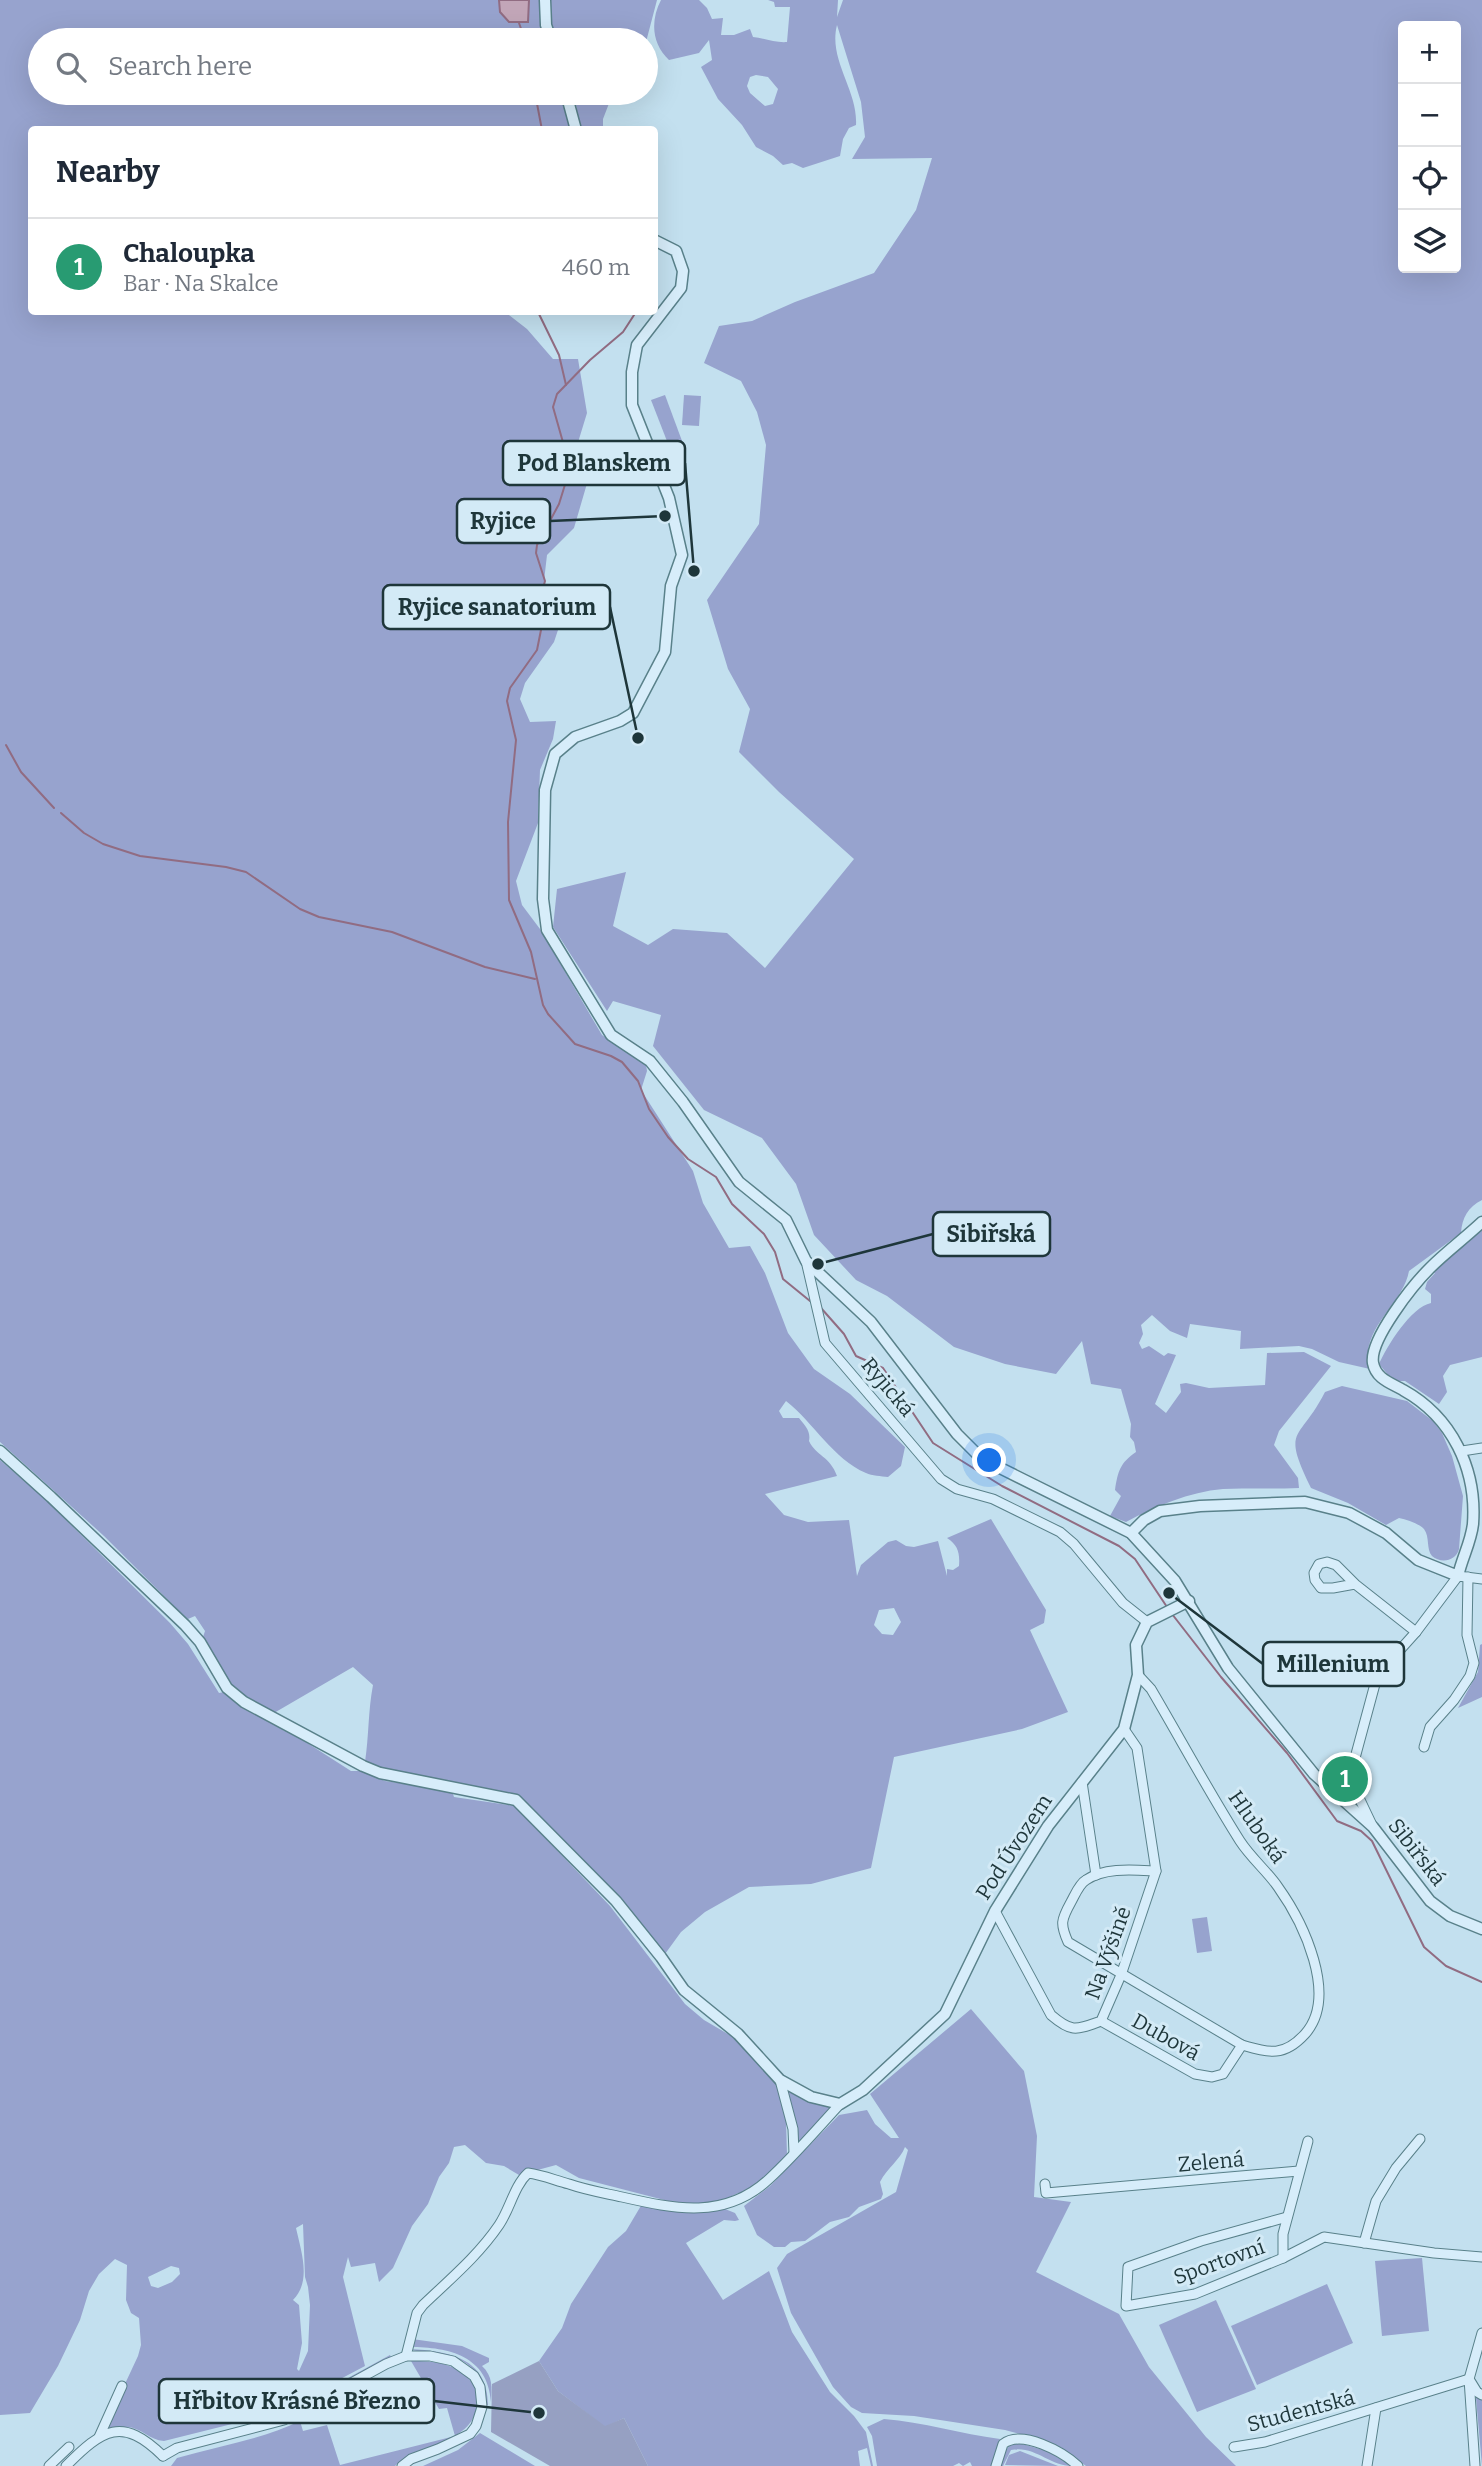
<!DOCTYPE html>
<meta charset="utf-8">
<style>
:root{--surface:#fff;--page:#f2f2f3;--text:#1f2937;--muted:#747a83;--line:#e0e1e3;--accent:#289b72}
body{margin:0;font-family:Bitter,serif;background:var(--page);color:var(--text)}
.controls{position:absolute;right:21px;top:21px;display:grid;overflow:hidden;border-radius:7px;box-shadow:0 7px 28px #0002}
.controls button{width:63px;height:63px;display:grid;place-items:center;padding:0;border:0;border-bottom:2px solid var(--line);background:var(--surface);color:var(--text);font:35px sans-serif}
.you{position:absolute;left:990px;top:1461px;width:24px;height:24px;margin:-18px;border:5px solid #fff;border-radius:50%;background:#1a73e8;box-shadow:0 0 0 10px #1a73e833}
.badge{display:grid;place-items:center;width:46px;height:46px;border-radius:50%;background:var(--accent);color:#fff;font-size:23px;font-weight:700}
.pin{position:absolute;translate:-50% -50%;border:4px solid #fff;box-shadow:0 2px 7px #0006}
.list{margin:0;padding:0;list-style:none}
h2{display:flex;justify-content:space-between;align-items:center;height:91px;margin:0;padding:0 28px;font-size:30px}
h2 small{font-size:23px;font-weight:400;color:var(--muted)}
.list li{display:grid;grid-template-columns:46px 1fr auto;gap:21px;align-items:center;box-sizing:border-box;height:98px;padding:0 28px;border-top:2px solid var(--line)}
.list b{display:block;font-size:26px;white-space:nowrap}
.list p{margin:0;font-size:23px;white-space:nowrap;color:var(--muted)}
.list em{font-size:23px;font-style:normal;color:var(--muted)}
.icon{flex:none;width:38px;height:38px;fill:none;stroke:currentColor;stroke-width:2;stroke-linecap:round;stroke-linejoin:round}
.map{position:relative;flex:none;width:1482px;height:2466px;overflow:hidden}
.search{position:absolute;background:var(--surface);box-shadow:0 7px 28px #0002;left:28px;top:28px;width:630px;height:77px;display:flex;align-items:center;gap:18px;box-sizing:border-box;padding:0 24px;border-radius:38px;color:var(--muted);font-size:26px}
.panel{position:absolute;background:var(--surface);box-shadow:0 7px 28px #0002;left:28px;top:126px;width:630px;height:189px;border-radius:7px}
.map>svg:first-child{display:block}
</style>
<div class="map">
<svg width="1482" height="2466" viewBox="0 0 1482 2466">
<rect width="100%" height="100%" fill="#c3e0ef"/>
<g fill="#97a3ce" fill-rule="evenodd">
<path d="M0,0H499L500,12L509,22H528L529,0H540V22L545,40H40V93H560L572,129L32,130V312H505L527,329L553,359H578L587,413L572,462L588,480L574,528L547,555L544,581L561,621L554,642L525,683L520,699L530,722L556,721L553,739L540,770L538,823L516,881L522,905L540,929L602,1035L646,1065L647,1071L641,1090L693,1171L703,1203L729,1248L750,1246L765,1273L788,1333L814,1369L850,1394L905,1447L901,1466L888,1477C881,1476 872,1476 866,1473C833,1459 814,1423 786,1401L779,1411L783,1418H799C805,1426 811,1431 809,1441C816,1456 830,1456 837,1476L765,1494L784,1515L808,1522L849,1520L857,1576L861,1565L888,1542L896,1540L906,1546L914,1547L938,1541L947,1576V1569L953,1570L959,1566C960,1553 958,1545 947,1538L991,1519L1046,1610L1044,1623L1030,1630L1068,1712L1022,1729L894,1757L871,1868L811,1884L749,1887L705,1912L681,1932L665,1954L619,1897L518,1795L381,1768L365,1762C369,1736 368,1711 373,1685L353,1667L274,1713L241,1694L224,1678L203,1637L205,1631L195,1616L188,1619L178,1610L104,1536L0,1442ZM894,1608L901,1622L893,1635L882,1634L874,1625L879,1610Z"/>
<polygon points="551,0 657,0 646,42 646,40 557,40 549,23"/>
<path d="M661,0H699L707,8L712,19L723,18L721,35H734L750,29L753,37C764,38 776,43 787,42L790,7H775L774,2L768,0H838L837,17L843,0H1482V1200C1468,1207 1462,1218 1461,1233L1409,1271C1404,1300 1371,1321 1368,1352C1368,1357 1370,1364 1370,1369L1339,1362L1312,1349L1299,1346L1240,1349L1241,1331L1190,1324L1187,1338L1170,1331L1152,1315L1141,1325L1143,1334L1139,1343L1142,1349L1149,1346L1164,1356L1168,1353L1176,1355L1155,1404L1166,1413L1181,1392L1180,1384L1186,1383L1209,1388L1265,1385L1267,1353L1304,1352L1331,1366L1279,1431L1274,1445L1298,1478L1299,1488C1274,1489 1248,1488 1223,1489C1189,1492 1156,1506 1126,1522L1110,1516L1121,1496L1115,1490C1118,1471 1120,1463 1136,1452L1134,1442L1130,1437L1131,1424L1121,1389L1091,1384L1082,1341L1056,1374L1005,1364L954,1347L887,1296L856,1280L814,1235L796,1184L762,1138L704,1110L653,1046L661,1015L613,1001L607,1011L553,927L557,889L626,872L613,926L648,945L673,929L727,933L765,968L854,859L779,792L739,752L750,709L728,669L707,600L759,524L766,445L757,412L741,381L704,363L719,326L752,321L795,302L874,273L916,210L932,158L852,159L865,137L861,102L837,25C828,60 858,90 856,125L849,128L843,139L840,156L803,168L792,163L783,165L773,156L756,147L742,125L718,99L701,67L712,60L709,40L699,53L669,60C652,44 650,21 661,0ZM1403,26H1456V268H1403ZM756,75L768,77L778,89L773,104L765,106L750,93L747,86L750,77Z"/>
<polygon points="574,93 613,93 603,119 603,129 580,129"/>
<polygon points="665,395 685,449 672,454 651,400"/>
<polygon points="684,395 701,396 699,426 682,425"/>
<path d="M1482,1228V1357L1450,1365L1443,1376L1447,1392L1439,1404L1405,1381H1393L1379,1364C1387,1346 1411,1307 1431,1303V1294L1425,1289L1427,1282L1435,1273L1432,1272Z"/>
<path d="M1342,1386L1407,1401L1433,1421L1442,1433L1452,1456L1463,1496L1459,1549C1456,1561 1441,1564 1432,1556C1426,1549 1430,1537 1424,1529C1418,1523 1407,1520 1399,1518L1386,1525L1348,1503L1311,1488C1281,1426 1299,1443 1325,1392Z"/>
<path d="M0,1460L45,1499L170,1623L188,1644L219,1693L224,1692L281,1726L284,1731L287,1730L351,1771H361L385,1781L452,1791L454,1797L515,1806L610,1906L685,2004L704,2020L745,2044L777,2083L786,2121L787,2155L767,2178L740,2196L738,2193L728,2198L709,2203L692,2204L668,2201L579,2178L556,2165L519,2175L504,2166L486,2163L465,2145L454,2147L449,2163L439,2177L428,2204L412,2226L393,2268L379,2282L375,2263L351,2267L348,2257L343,2277L365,2366L276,2413L164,2441C149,2440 142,2428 127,2427C119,2427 111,2430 103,2431L138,2356L141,2345L139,2318L131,2313L126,2300L127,2265L115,2259L99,2274L89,2291L80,2320L58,2366L30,2413L0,2415ZM303,2224L305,2277L308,2287L310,2305L308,2351L299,2371L297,2369L302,2343L299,2305L293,2300C312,2281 301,2251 296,2228ZM171,2266L179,2268L180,2274L172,2282L158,2288L151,2286L148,2277Z"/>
<polygon points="1482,1644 1482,1697 1458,1708 1478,1672 1480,1645"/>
<polygon points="1207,1917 1212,1951 1197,1953 1192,1919"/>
<path d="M971,2009L1024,2071L1037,2136L1034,2197L1071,2202L1036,2272L1119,2314L1149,2367L1206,2437L1236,2466H1086L1062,2448L1043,2440L1005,2430L914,2416L862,2413L851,2407L833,2387L791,2313L777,2268L787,2254L896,2192L908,2150L905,2147C900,2160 887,2168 880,2182L883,2194L881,2199L859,2207L849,2217L830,2222L805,2241L791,2242L785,2247H774L757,2235L744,2206L770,2186L839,2115L867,2110L875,2124L891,2138H899L870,2094Z"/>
<polygon points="784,2084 833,2106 797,2147"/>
<polygon points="642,2204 698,2213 725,2209 735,2213 739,2220 735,2221 724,2220 686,2243 723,2300 769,2271 792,2332 830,2392 854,2416 866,2432 873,2466 871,2466 867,2448 858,2451 860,2466 648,2466 624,2418 605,2427 558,2391 539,2361 562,2328 571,2304 608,2247 626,2231"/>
<polygon points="1422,2258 1429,2331 1382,2336 1375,2261"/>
<polygon points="1327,2284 1353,2343 1257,2385 1231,2326"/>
<polygon points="1216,2300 1256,2389 1197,2412 1159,2325"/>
<path d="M412,2339L462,2346L489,2358V2362L482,2366C493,2376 492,2388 491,2402C488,2356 449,2347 410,2347Z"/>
<path d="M410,2349C449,2351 488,2358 488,2405H486C485,2374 469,2358 438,2353C429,2351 419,2353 410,2349Z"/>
<polygon points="390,2355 391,2357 296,2409 295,2407"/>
<path d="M411,2361C434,2361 456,2363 471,2381C476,2387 477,2395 477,2402C476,2444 419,2443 395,2466H171L177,2458C218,2446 261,2440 300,2421L303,2431L327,2425L340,2465L455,2436L447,2408L439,2409Z"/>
<polygon points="1478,2396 1482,2398 1482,2466 1476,2398"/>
<path d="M884,2419C923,2422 961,2434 1000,2439L991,2466H972L970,2462L963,2466L959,2463L953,2466H877L872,2436L867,2427Z"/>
<polygon points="480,2433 535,2466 423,2466 458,2450"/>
<path d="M1015,2442L1047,2451L1072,2466C1050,2466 1034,2445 1011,2450L1003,2466H1000C1002,2455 1005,2448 1015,2442Z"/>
<polygon points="1020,2451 1058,2466 1005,2465 1009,2455"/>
</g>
<polygon fill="#96a0c2" points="539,2361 558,2391 605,2426 624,2418 648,2466 550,2466 491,2432 492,2384"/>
<polygon fill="#c2a6b8" stroke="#916c82" stroke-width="2" points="499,0 529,0 528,22 509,22 500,12"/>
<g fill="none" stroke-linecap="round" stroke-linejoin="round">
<g stroke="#916c82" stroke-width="2">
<polyline points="519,23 525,40"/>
<polyline points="535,93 542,130"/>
<polyline points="538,312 559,355 566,385"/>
<polyline points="636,312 623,332 590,360 557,394 553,407 568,460 568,475 559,504 537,545 536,553 545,581 540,600 542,625 537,650 510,688 507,701 516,740 508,822 509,900 531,952 543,1005 548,1014 575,1044 611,1056 622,1062 638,1081 649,1109 668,1137 688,1159 716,1177 732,1204 764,1234 775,1252 783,1279 810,1301"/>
<polyline points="6,745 21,772 54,808"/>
<polyline points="61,813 84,833 103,844 140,856 226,867 246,872 300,909 319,917 392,932 485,967 535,979"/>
<polyline points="821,1308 844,1334 856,1356 883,1368 933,1443 1002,1486 1119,1546 1135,1559 1167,1607"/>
<polyline points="1172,1614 1221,1677 1287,1753 1337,1821 1361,1831 1372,1841 1424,1947 1446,1966 1482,1982"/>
</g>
<g stroke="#59818a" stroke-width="11">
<g id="minor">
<polyline points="806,1261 825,1343 941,1479 957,1489 993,1499 1060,1532 1074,1544 1123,1603 1147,1622"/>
<polyline points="1462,1451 1482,1448"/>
<polyline points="1355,1584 1333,1588 1321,1588 1315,1580 1314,1573 1319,1564 1327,1562 1336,1565 1355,1584 1416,1632"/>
<polyline points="1424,1747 1430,1727 1454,1700 1470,1676 1474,1663 1467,1635 1468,1577"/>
<polyline points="1082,1782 1096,1875"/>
<polyline points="1372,1825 1352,1783 1352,1769 1375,1684 1381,1671 1416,1632 1458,1576 1482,1579"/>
<path d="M1156,1871C1134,1870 1105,1867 1086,1880C1079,1884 1075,1895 1071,1902C1061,1920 1060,1924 1068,1942L1242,2045"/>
<path d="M995,1911L1051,2015C1072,2033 1076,2030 1101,2021L1121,1975L1156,1871L1137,1748L1124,1729"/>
<path d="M1101,2021L1195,2074L1212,2077L1223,2074L1242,2045C1270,2053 1284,2057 1305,2034C1339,1996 1303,1922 1278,1887C1267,1871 1251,1858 1240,1841C1209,1792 1181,1740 1151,1689L1138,1675"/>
<polyline points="780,2080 793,2129 794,2153"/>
<polyline points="1045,2184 1046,2193 1299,2171"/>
<polyline points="1287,2217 1201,2241 1128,2267 1126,2306 1195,2294 1283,2258 1324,2237 1434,2253 1482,2257"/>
<polyline points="1364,2243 1376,2201 1396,2168 1420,2139"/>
<polyline points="1283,2258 1283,2234 1308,2141"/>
<path d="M406,2356L417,2313L423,2305C449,2280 478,2256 499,2225C510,2209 514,2186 528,2173C543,2175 554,2180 569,2184C586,2190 604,2193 622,2197C675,2209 725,2220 769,2179C794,2156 817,2129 840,2104"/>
<polyline points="99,2437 122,2386"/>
<polyline points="1234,2447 1265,2442 1469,2379 1477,2392 1482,2395"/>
<polyline points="163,2456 177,2448 284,2420 386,2364 406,2356 430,2356 453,2361 474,2376 480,2387 482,2407 476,2426 470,2434 438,2449 411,2459 402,2466"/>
<polyline points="49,2466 69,2447"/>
<path d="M66,2466C103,2429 122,2416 163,2456"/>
<path d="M996,2466L1003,2444C1022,2429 1063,2452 1078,2466"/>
<polyline points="1367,2466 1376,2408"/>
<polyline points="1475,2466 1469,2379 1482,2333"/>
</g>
</g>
<g stroke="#59818a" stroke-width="13">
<g id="tertiary">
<polyline points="545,0 546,25 551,40"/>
<polyline points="566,93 576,130"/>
<polyline points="654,240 676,251 683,271 681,288 637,345 632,372 632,405 669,498 682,555 671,586 665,652 633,713 620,721 575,737 555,754 545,790 543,899 547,930 611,1035 650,1061 683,1102 739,1182 786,1220 806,1261 871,1322 957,1434 982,1459 1131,1533 1175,1581 1228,1668 1314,1774 1373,1827 1430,1901 1450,1916 1482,1929"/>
<polyline points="0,1451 51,1497 185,1625 200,1642 227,1688 244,1702 363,1766 380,1773 516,1800 616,1901 661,1957 684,1990 738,2034 780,2080 811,2097 840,2104 863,2090 945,2014 995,1911 1048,1826 1124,1729 1138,1675 1136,1645 1147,1622 1189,1601"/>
<path d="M1131,1533L1144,1520L1160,1511L1200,1506L1305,1502L1349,1513L1386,1533L1418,1560L1458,1576C1462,1558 1471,1542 1473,1524C1477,1469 1452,1417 1403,1390C1391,1383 1376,1379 1373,1363C1369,1340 1413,1285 1430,1268C1446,1252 1465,1238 1482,1222"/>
</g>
</g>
<use href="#minor" stroke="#d7edfa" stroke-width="9"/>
<use href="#tertiary" stroke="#d7edfa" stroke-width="10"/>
</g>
<g text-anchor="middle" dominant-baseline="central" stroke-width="6" stroke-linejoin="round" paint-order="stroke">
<g font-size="21" fill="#1e363a" stroke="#d3eaf6">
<text transform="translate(888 1387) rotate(50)">Ryjická</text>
<text transform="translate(1257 1827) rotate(55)">Hluboká</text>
<text transform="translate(1014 1847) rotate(-57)">Pod Úvozem</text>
<text transform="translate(1417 1852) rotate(52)">Sibiřská</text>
<text transform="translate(1108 1953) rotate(-70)">Na Výšině</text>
<text transform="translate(1166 2037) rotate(29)">Dubová</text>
<text transform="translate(1211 2162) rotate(-5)">Zelená</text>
<text transform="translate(1219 2262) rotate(-20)">Sportovní</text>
<text transform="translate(1301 2411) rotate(-15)">Studentská</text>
</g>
</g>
<path fill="none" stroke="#1e363a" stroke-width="2.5" d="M694 571L685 463M665 516L550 521M638 738L610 607M818 1264L933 1234M1169 1593L1263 1664M539 2413L434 2401"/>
<g fill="#1e363a" stroke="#d3eaf6" stroke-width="2.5">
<circle cx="694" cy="571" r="7"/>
<circle cx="665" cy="516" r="7"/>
<circle cx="638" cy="738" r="7"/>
<circle cx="818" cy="1264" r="7"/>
<circle cx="1169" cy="1593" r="7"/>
<circle cx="539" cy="2413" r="7"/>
</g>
<g fill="#d3eaf6" stroke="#1e363a" stroke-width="2.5">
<rect x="503" y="441" width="182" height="44" rx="7"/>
<rect x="457" y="499" width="93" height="44" rx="7"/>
<rect x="383" y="585" width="227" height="44" rx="7"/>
<rect x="933" y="1212" width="117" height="44" rx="7"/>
<rect x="1263" y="1642" width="141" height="44" rx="7"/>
<rect x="159" y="2379" width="275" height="44" rx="7"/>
</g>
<g font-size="23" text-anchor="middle" font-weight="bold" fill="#1e363a">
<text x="594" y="471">Pod Blanskem</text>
<text x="503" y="529">Ryjice</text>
<text x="497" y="615">Ryjice sanatorium</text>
<text x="991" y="1242">Sibiřská</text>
<text x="1333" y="1672">Millenium</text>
<text x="297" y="2409">Hřbitov Krásné Březno</text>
</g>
</svg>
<div class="controls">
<button>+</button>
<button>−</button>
<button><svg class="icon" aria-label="locate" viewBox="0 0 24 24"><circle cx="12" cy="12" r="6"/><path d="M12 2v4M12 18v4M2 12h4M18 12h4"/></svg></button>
<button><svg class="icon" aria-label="layers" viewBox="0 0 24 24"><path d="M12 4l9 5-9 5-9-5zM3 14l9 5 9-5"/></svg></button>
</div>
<div class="you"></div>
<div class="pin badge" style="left:1345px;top:1779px">1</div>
<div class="search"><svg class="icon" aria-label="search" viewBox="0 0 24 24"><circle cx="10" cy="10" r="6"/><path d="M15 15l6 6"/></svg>Search here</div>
<section class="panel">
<h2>Nearby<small></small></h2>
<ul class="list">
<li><span class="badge">1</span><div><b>Chaloupka</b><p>Bar · Na Skalce</p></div><em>460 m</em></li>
</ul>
</section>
</div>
